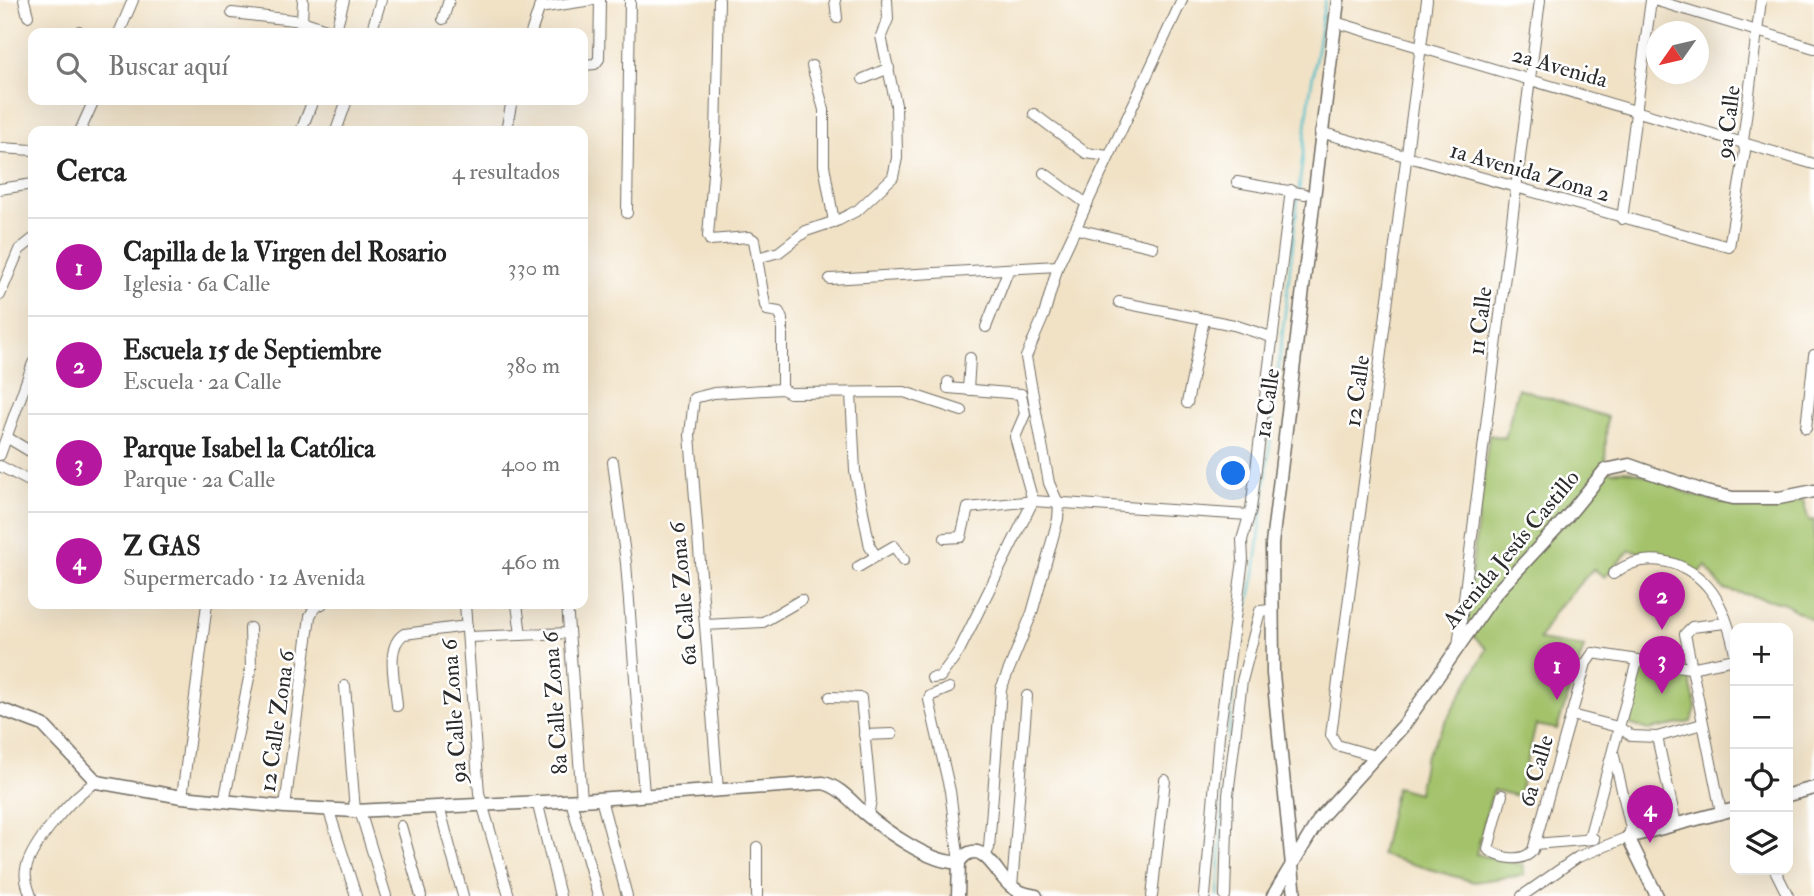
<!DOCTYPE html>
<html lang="es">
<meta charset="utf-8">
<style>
:root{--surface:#fff;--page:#f6f6f6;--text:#222;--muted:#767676;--line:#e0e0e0;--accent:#b5179e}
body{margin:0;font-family:"IM FELL Double Pica",serif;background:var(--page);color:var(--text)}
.controls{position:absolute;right:21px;bottom:21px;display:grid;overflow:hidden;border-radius:14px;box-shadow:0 7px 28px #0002}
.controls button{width:63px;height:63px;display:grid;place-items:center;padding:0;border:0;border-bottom:2px solid var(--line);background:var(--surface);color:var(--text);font:35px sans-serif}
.compass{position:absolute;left:1646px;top:21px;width:63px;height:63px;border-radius:50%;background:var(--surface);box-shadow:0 7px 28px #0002;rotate:236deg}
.you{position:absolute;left:1234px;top:474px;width:24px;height:24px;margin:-18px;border:5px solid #fff;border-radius:50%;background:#1a73e8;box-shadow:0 0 0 10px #1a73e833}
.badge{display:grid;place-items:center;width:46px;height:46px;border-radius:50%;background:var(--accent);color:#fff;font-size:23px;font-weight:700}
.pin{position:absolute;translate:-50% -58px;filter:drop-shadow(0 2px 4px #0008)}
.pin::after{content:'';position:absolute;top:37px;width:24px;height:21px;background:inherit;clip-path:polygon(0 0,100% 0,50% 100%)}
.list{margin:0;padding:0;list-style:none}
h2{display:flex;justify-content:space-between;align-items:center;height:91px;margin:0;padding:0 28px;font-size:30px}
h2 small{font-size:23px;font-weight:400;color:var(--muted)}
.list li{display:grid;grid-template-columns:46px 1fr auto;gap:21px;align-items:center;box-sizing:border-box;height:98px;padding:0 28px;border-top:2px solid var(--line)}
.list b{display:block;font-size:26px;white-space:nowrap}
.list p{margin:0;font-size:23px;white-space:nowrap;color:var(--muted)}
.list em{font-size:23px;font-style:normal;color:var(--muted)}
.icon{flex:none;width:38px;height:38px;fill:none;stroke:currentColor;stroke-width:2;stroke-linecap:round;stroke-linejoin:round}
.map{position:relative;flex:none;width:1814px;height:896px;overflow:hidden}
.search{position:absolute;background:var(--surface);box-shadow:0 7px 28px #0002;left:28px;top:28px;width:560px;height:77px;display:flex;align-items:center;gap:18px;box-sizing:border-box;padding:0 24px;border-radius:14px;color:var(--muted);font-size:26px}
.panel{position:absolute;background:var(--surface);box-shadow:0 7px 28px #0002;left:28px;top:126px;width:560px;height:483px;border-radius:14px}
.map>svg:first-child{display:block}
</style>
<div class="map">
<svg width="1814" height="896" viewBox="0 0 1814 896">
<rect width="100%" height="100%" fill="#fff"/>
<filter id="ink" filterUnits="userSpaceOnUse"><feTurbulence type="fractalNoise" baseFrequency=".0143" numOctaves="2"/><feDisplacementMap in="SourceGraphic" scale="14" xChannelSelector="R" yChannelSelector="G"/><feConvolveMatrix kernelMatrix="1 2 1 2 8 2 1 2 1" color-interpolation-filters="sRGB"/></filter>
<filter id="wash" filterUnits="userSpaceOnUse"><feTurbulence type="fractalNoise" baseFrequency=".00686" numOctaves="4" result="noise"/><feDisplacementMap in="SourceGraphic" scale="28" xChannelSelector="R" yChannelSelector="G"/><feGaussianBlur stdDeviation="1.57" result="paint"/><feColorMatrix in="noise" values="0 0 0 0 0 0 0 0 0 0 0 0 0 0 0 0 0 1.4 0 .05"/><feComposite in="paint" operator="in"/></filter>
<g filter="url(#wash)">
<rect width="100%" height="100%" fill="#f1e2c6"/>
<g fill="#a3c26a" stroke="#67764a" stroke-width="2">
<path d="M1518,388L1607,417L1605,463L1611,472C1639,466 1664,485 1690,494C1728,507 1763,512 1803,500L1809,521L1814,520V621L1783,603L1723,589L1706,566L1698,573L1666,557L1630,550L1605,577L1593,569L1554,612L1539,640L1584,647L1557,729L1536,725L1518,796L1493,790L1476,854L1523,865L1524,875L1474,882L1381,855L1396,787L1418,793L1425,758L1487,649L1464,628L1489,435L1505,438Z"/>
<polygon points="1649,667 1680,670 1689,676 1696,708 1691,722 1648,730 1626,723 1637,673"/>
</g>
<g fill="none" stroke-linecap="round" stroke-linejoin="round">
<polyline stroke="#50bdc8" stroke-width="2.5" points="1218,896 1225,772 1235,667 1255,573 1310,93 1325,0"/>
</g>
</g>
<g filter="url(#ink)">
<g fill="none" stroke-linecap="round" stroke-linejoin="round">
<g stroke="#706b61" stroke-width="12">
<g id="minor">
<polyline points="24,0 28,16"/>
<polyline points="719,0 716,137 708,236 710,240 749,237 754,240 765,305 767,310 779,312 782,319 782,389"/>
<polyline points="835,0 837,18"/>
<polyline points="1654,0 1814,48"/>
<polyline points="539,8 592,0"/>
<polyline points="232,13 302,21 335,32"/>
<polyline points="443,19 449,0"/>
<polyline points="302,21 303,0"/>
<polyline points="1335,22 1814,164"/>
<polyline points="79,31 80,33"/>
<polyline points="119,33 133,0"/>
<polyline points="335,33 344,0"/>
<polyline points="371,33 381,0"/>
<polyline points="531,33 542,0"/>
<polyline points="583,65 595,64 599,59 600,0"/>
<polyline points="812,66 824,110 824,165 834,222"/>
<polyline points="863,79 889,68"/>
<polyline points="1034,114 1086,153 1108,156"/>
<polyline points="80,131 94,100"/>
<polyline points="301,131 313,100"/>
<polyline points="336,131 347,100"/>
<polyline points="506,131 512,100"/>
<polyline points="1320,132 1729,247 1745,151 1743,141 1761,0"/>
<polyline points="0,148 33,150"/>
<polyline points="1044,173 1087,204"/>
<polyline points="1237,182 1305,194"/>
<polyline points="0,189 33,184"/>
<polyline points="627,213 630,0"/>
<polyline points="1622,219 1651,0"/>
<polyline points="1077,229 1153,247"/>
<polyline points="757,258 779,252 806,231 839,220 858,210 893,177 897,158 896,105 881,36 888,19 887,0"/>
<polyline points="830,279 1058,266"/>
<polyline points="0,295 19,250 33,239"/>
<polyline points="1119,302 1234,325 1271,337"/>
<polyline points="986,327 1008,271"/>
<polyline points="968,390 970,358"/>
<polyline points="851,393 855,471 870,547 876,556"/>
<polyline points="1187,403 1204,320"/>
<polyline points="1806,428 1814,355"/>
<polyline points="8,438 33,453"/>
<polyline points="0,455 33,363"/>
<polyline points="613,462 626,563 644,794"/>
<polyline points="0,466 33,483"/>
<polyline points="945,538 961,537 968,508 1033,501 1248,515"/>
<polyline points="858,567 894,546 904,560"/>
<path d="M1613,574C1644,549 1689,560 1712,592C1724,609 1731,633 1735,653"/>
<polyline points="465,604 479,793 509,896"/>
<polyline points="517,604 521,635"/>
<polyline points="567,604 582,800"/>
<polyline points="705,625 763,622 801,600"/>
<polyline points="469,637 569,633"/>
<polyline points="1458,646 1540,0"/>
<polyline points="932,678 940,677 959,651 1033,501 1015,437 1025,414 1021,394 948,388 948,382"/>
<polyline points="345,686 355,811"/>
<polyline points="949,688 930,696 929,700 950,791 959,862"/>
<polyline points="830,697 861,698 871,800 868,816"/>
<path d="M397,706C396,685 384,647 404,634L467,626"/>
<polyline points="1571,715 1618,727 1632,736 1657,737 1702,724"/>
<polyline points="864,735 892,734"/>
<polyline points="1657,737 1676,824"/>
<polyline points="1375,756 1337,745 1331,735 1427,0"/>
<polyline points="718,790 690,435 694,398 714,393 782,389 790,393 904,392 962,411"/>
<path d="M1502,795L1488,849C1500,859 1523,863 1533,850L1586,663L1593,653L1690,668L1735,659"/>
<polyline points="182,797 207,604"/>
<polyline points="601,799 627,896"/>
<polyline points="537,801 560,896"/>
<polyline points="571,801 598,896"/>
<polyline points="224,802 251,668 250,628"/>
<polyline points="439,806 463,896"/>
<polyline points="285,807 310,616 315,607 322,604"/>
<polyline points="329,811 356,896"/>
<polyline points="360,811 386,896"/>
<polyline points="1721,812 1685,634 1692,627 1725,623"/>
<polyline points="401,826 421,896"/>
<polyline points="1589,838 1637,661"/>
<polyline points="1535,844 1594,839"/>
<polyline points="757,847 757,896"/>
<polyline points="985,856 989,848 1001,689 1032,613 1058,519 1059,505 1049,483 1026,357 1044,315 1058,266 1182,0"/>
<polyline points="1775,870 1788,896"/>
<polyline points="1012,887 1027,696"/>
<path d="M31,896C28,888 24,878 26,869C31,845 75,792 97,782"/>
<polyline points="1152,896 1165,780"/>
<polyline points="1205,896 1219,735 1243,560 1242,540 1251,509 1291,190"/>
<polyline points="1225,896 1228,795 1242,681 1260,611 1270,610"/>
<polyline points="1522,896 1578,857 1628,837 1631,828 1613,752"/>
</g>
</g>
<g stroke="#706b61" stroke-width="15">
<g id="tertiary">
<path d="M0,709L43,725L97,782L182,797L285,807L355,811L582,800L823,783C839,786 852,802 863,812C883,829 932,865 959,862"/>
<polyline points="1788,795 1814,788"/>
<path d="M958,896L959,862C964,854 974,848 983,855C1004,871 1000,890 1036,896"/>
<polyline points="1273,896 1320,818 1404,725 1495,594 1566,518 1605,470 1629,465 1706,492 1733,498 1779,498 1814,491"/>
<polyline points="1295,896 1273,674 1272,544 1338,0"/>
<polyline points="1657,896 1628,837 1735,809"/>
</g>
</g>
<use href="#minor" stroke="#fff" stroke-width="10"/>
<use href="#tertiary" stroke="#fff" stroke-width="12"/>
</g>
</g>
<g text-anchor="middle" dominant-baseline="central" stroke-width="5" stroke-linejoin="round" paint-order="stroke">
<g font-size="23" fill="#2b2b2b" stroke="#fff">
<text transform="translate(1560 67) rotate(16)">2a Avenida</text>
<text transform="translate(1728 122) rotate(-83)">9a Calle</text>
<text transform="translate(1530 172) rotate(16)">1a Avenida Zona 2</text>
<text transform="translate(1480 321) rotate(-83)">11 Calle</text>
<text transform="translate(1357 391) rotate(-82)">12 Calle</text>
<text transform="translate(1267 403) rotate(-82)">1a Calle</text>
<text transform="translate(1511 549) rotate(-50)">Avenida Jesús Castillo</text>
<text transform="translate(683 594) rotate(-95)">6a Calle Zona 6</text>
<text transform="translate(555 703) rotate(-94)">8a Calle Zona 6</text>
<text transform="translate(454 711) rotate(-94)">9a Calle Zona 6</text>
<text transform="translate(277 721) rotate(-82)">12 Calle Zona 6</text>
<text transform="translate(1536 771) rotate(-74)">6a Calle</text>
</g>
</g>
</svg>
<div class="controls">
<button>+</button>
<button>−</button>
<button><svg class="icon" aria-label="locate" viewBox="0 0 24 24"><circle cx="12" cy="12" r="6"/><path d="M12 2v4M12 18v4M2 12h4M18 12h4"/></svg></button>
<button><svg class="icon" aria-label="layers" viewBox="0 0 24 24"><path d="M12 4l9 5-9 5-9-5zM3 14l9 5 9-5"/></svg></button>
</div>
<svg class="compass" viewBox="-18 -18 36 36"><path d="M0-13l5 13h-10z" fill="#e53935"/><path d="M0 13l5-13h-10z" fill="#767676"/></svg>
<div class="you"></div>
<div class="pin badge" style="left:1557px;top:700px">1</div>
<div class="pin badge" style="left:1662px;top:630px">2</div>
<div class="pin badge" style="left:1662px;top:694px">3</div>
<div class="pin badge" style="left:1650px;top:843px">4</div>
<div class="search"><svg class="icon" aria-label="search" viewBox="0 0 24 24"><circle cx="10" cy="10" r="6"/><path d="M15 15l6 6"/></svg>Buscar aquí</div>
<section class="panel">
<h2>Cerca<small>4 resultados</small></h2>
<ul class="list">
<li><span class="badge">1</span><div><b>Capilla de la Virgen del Rosario</b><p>Iglesia · 6a Calle</p></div><em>330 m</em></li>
<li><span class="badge">2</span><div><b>Escuela 15 de Septiembre</b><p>Escuela · 2a Calle</p></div><em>380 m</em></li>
<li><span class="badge">3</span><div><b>Parque Isabel la Católica</b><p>Parque · 2a Calle</p></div><em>400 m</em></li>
<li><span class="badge">4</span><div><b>Z GAS</b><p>Supermercado · 12 Avenida</p></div><em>460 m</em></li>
</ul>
</section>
</div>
